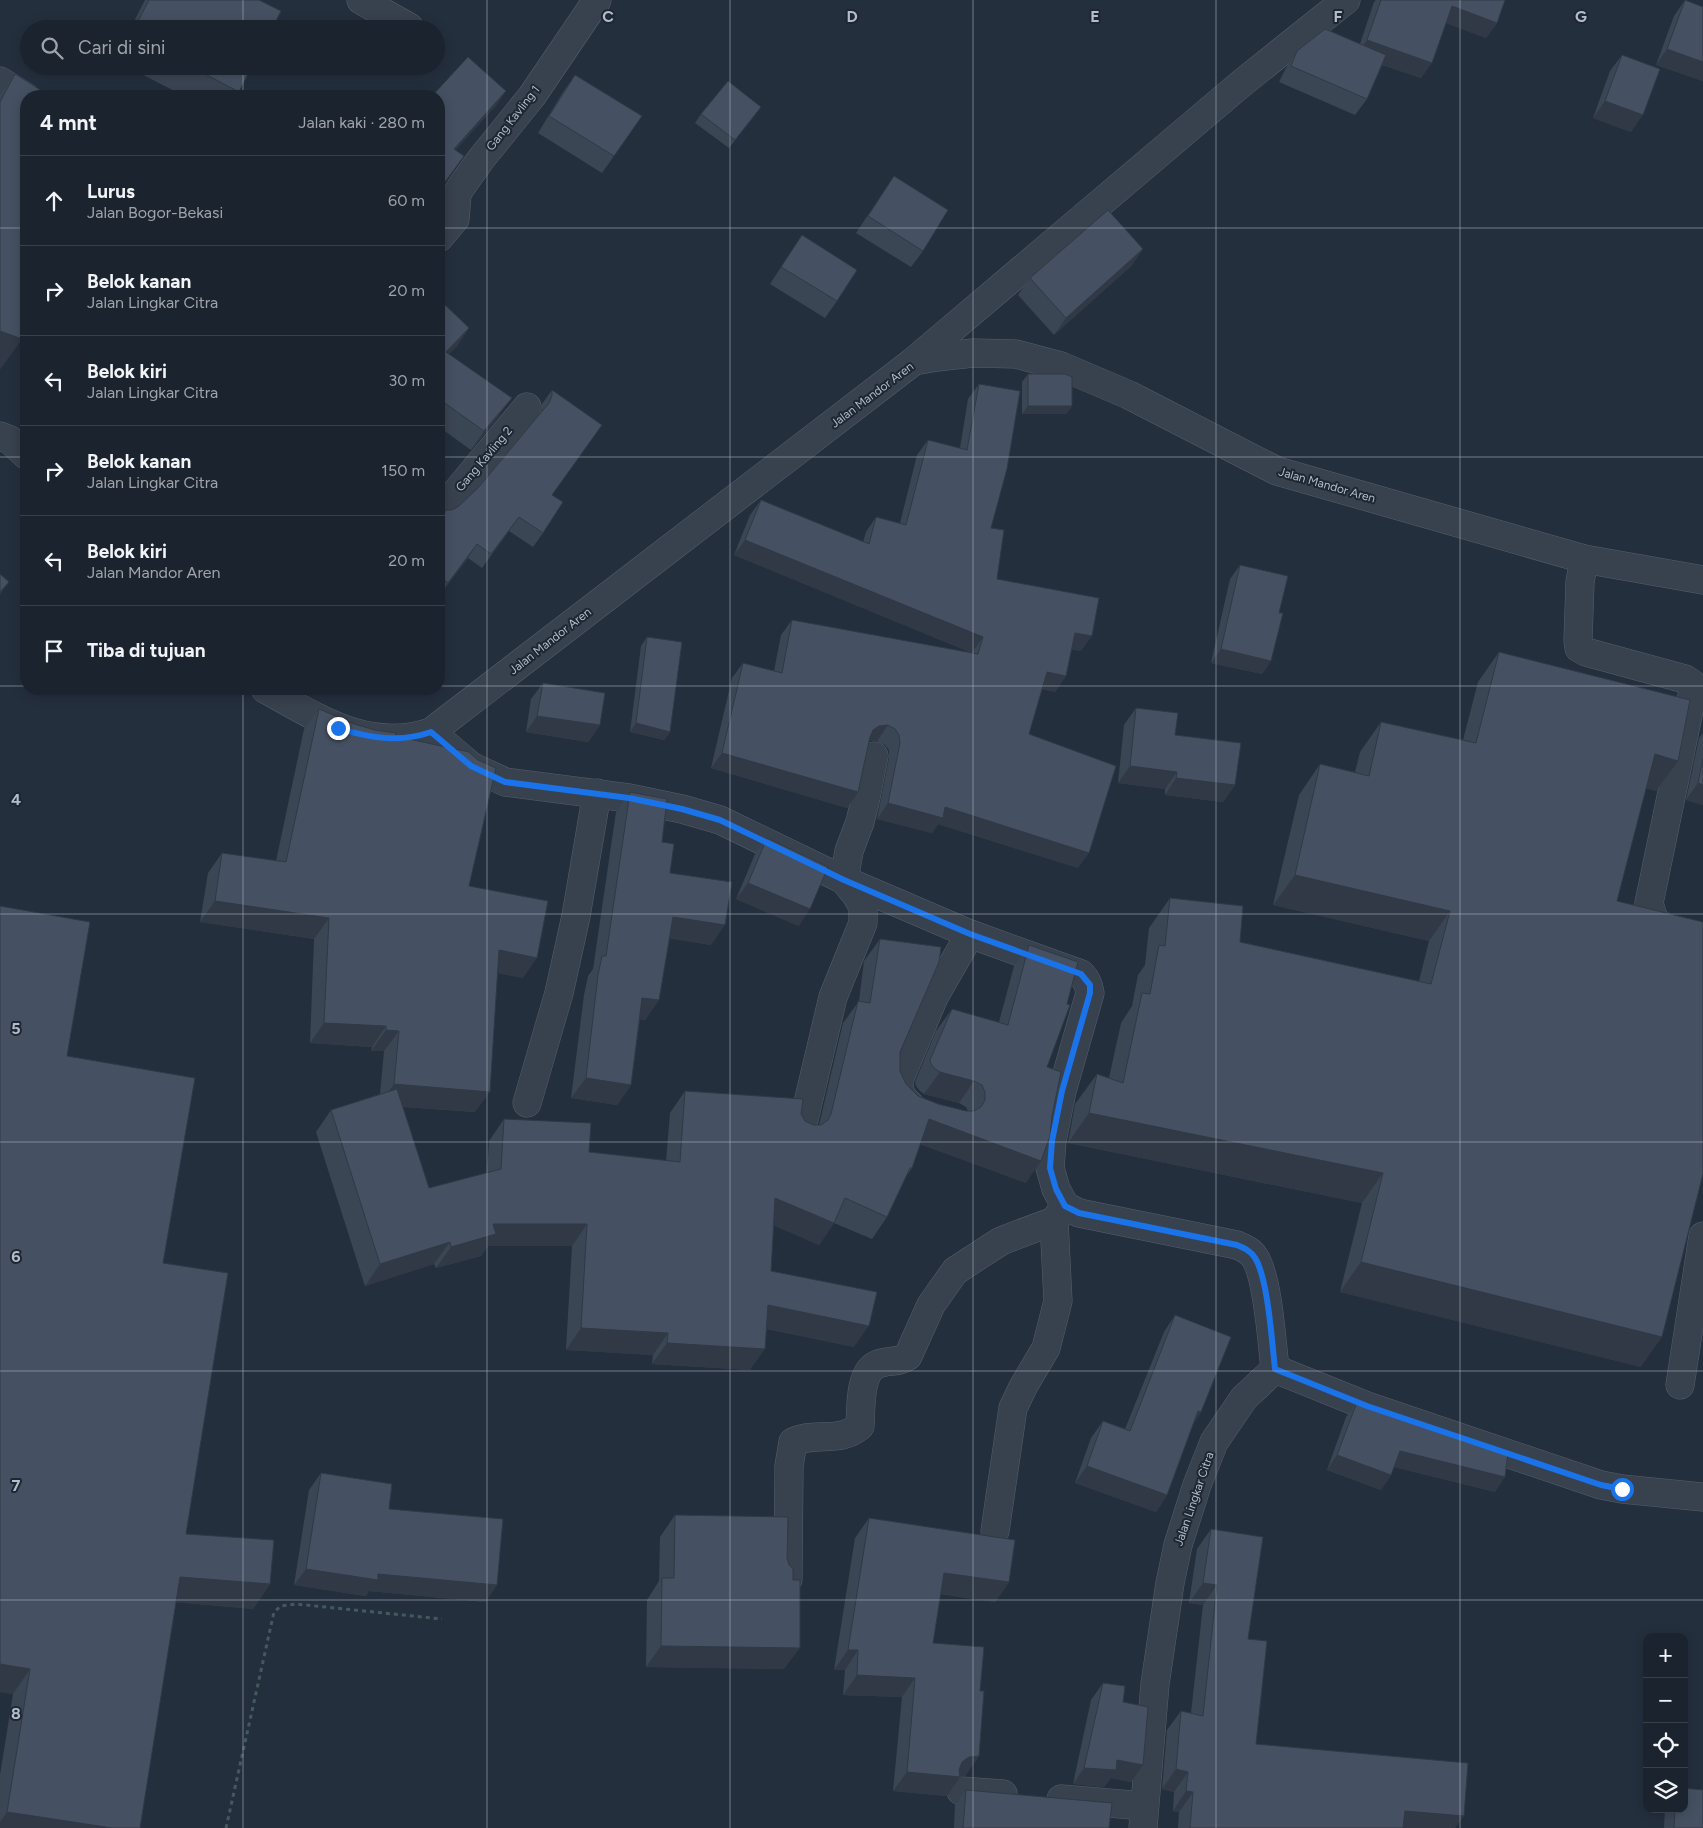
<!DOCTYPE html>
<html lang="id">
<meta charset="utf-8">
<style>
:root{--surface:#1b232e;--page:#282f3a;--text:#f1f3f6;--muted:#a0a4aa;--line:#39404a}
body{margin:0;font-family:Figtree,sans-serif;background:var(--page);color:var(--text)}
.controls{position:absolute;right:15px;bottom:15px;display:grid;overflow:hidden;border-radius:10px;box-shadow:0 2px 12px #0003}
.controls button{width:45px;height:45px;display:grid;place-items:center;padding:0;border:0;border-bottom:1px solid var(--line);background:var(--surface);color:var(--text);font:25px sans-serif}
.stop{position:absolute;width:15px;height:15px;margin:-11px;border:4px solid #1a73e8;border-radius:50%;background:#fff}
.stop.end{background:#1a73e8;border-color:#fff;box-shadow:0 1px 5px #0008}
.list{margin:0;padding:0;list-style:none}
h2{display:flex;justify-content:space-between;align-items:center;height:65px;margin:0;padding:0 20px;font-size:21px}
h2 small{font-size:16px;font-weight:400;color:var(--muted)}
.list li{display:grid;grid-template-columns:32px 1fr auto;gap:15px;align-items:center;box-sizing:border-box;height:90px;padding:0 20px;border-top:1px solid var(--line)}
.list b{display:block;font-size:19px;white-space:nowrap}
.list p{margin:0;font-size:16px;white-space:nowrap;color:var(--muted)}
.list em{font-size:16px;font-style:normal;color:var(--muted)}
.icon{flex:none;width:28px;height:28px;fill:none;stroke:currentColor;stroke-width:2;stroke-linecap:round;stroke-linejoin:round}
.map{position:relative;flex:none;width:1703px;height:1828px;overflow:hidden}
.search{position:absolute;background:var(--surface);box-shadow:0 2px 12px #0003;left:20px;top:20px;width:425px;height:55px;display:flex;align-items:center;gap:12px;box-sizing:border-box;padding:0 18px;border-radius:28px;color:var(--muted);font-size:19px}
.panel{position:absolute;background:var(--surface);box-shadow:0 2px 12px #0003;left:20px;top:90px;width:425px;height:605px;border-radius:20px}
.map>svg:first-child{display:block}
</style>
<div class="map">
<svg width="1703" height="1828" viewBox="0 0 1703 1828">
<rect width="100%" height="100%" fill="#242f3e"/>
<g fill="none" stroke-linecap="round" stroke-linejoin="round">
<g stroke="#565f6c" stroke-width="29">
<g id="minor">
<polyline points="361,0 409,27"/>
<polyline points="0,81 26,97"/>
<polyline points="439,238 455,219 457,194 461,187 481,159 532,96 597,0"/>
<polyline points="915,360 1242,83 1346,0"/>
<polyline points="0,436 10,440 26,455"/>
<polyline points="439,509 457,491 527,407"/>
<polyline points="1584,559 1580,582 1578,640 1579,648 1586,652 1685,679 1691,683 1693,691 1649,903 1654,920 1675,935 1703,943"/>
<path d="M265,689C318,718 368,753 431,732L914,361L937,357L973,353L1016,354L1061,366L1129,395L1277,471L1584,559L1703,580"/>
<path d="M431,732L471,766L505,782L629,798L682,809L720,820L844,880L970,934L1081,974C1087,980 1089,985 1090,993L1062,1091L1052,1141L1050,1168L1056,1189L1065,1206L1079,1213L1237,1245C1244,1248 1251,1251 1255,1258C1268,1278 1272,1343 1275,1369L1244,1398L1214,1442L1197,1485L1178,1545L1170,1583L1155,1684L1143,1828"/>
<polyline points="527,1103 559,993 576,916 597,793"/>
<path d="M910,1105C901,1098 899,1091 899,1080L934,997L970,934"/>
<polyline points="801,1132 833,997 863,923 863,907 856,895 844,880 849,851 860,822 866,797 874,756"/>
<polyline points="1275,1369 1367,1406 1601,1485 1622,1489 1703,1497"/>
<polyline points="1680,1385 1703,1236"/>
<polyline points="995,1531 1013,1408 1023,1387 1046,1348 1058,1301 1054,1221"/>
<path d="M788,1579L789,1466L793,1442C815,1431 839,1444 860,1426C861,1409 859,1371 878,1364C888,1360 899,1363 908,1356L931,1305L955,1271L1001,1241L1054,1221L1065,1206"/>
<polyline points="961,1791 1003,1794"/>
<polyline points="1061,1799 1144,1806"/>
</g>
</g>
<polyline stroke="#44595c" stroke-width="3" stroke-dasharray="4 4" stroke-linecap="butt" points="226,1828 274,1612 281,1606 296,1604 442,1619"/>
<use href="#minor" stroke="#38414e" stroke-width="28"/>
</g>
<g fill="#3b4654">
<polygon points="145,0 259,0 272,29 130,29"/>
<polygon points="1376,0 1505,0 1497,23 1486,38 1446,23 1421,78 1382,65 1367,99 1355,115 1279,82 1286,68 1297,51 1360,44 1374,2"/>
<polygon points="1685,0 1703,7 1703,81 1656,65 1674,16"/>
<polygon points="1622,55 1631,132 1593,118 1610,71"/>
<polygon points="126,66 252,66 236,96 184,96"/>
<polygon points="15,74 22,339 0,369 0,95"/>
<polygon points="575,75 642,116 602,173 538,133 563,92"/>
<polygon points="701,114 755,115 729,148 695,123"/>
<polygon points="894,176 923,251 911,267 856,233"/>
<polygon points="802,235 837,301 825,318 770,284"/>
<polygon points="1143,249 1131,266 1054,335 1018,295 1030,278"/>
<polygon points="439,299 469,328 457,346 449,354 499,416 471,450 439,427"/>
<polygon points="1028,374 1072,406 1066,414 1022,414 1022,382"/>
<polygon points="979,384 991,528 997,579 1081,651 1071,649 1066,676 1055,692 1042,689 1029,734 1078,868 938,824 932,833 877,819 889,758 889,750 885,745 877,741 869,741 858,792 847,808 711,768 732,678 743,663 774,671 781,635 792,620 972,653 734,555 750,515 761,500 863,542 866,532 876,517 900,523 917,455 928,440 960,448 968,399"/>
<polygon points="552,390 552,495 543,533 533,547 509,531 482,568 468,558 439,596 439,520 459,506 479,487 541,412 542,410 542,404"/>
<polygon points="1240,565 1279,613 1271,661 1262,674 1211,663 1230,579"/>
<polygon points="647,637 670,732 664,740 630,732 641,646"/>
<polygon points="1499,652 1656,791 1646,788 1617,901 1641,1367 1340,1292 1362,1203 1068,1143 1075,1104 1097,1074 1109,1078 1121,1023 1132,1006 1138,975 1145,965 1149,928 1170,898 1240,942 1419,981 1429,941 1273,905 1299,795 1320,764 1355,772 1360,752 1381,722 1463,740 1478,682"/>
<polygon points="543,683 600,725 588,742 526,732 531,699"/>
<polygon points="1136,708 1175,735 1235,785 1223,802 1165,795 1165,789 1118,783 1124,725"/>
<polygon points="319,709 354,724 395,736 469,886 523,978 498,973 475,1112 403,1107 429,1188 487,1173 489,1141 504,1119 589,1152 666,1161 670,1113 685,1091 801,1114 805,1121 813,1125 819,1125 843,1023 859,1001 864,961 880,939 900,1052 900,1071 906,1084 918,1096 938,1104 966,1111 968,1111 966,1107 959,1103 924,1094 920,1091 916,1086 915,1082 936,1031 952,1009 999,1022 1014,966 1029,945 1047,1067 1026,1183 920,1144 912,1168 906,1177 887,1217 872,1239 834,1223 819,1245 774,1225 771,1271 854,1347 767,1329 750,1370 652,1364 653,1355 566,1350 572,1246 488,1246 481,1256 436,1268 434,1264 365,1286 316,1132 331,1110 380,1094 384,1051 371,1051 372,1047 310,1043 314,939 200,922 208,873 222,853 276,861 304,729"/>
<polygon points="1703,733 1703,805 1686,800 1699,738"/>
<polygon points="630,792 662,842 670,873 711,945 669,938 659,1000 645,1020 640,1019 631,1085 617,1105 571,1098 584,995 588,976 593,969 616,812"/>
<polygon points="767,838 799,926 736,899 755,854"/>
<polygon points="0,906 67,1056 163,1263 186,1534 270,1584 253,1609 176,1602 0,1828 0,1775 13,1694 0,1692"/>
<polygon points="1175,1315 1201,1412 1193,1424 1167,1495 1156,1512 1075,1483 1091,1438 1103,1421 1125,1429 1164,1332"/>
<polygon points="1357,1402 1430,1428 1432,1426 1495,1492 1394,1467 1391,1475 1381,1490 1327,1470 1346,1417"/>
<polygon points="321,1473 389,1509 497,1585 485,1602 369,1591 366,1596 294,1585 309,1490"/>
<polygon points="675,1515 787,1558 793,1580 784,1669 646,1667 647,1600 659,1581 660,1537"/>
<polygon points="869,1518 1009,1582 995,1602 940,1594 933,1643 980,1691 979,1756 965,1776 960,1776 947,1796 893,1791 902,1697 843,1695 845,1670 834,1670 855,1538"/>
<polygon points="1211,1529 1248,1639 1256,1744 1455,1828 1178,1828 1179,1812 1173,1811 1174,1792 1162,1789 1167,1730 1181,1711 1191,1713 1203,1605 1189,1603 1197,1549"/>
<polygon points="1103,1683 1123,1702 1143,1765 1131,1782 1111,1778 1104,1787 1073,1784 1091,1700"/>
<polygon points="966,1790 1109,1828 954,1828 955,1805"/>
<polygon points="1665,1809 1684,1809 1703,1828 1664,1828"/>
</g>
<g fill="#303945">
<polygon points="1452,6 1497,23 1486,38 1441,21"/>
<polygon points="1367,40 1432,63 1421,78 1356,56"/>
<polygon points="1667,49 1703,62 1703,81 1656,65"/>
<polygon points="506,91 496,106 443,164 454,149"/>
<polygon points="1605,101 1643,115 1631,132 1593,118"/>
<polygon points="1143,249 1131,266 1054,335 1066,318"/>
<polygon points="469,328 457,346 439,365 446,352"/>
<polygon points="0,331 22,339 0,369"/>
<polygon points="512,398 499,416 471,450 484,431"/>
<polygon points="1028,406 1072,406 1066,414 1022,414"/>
<polygon points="745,540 983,637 972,653 734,555"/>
<polygon points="477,544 468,558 439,596 448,583"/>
<polygon points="9,582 0,595 0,592"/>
<polygon points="1075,633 1092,636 1081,651 1064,648"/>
<polygon points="1221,649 1271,661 1262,674 1211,663"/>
<polygon points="1047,672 1066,676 1055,692 1036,688"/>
<polygon points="537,716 600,725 588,742 526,732"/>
<polygon points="636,723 670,732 664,740 630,732"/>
<polygon points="888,725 877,741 868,741 863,745 873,730 879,726"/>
<polygon points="722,753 858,792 847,808 711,768"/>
<polygon points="1655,754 1678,761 1656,791 1634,784"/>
<polygon points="1130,766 1177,772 1165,789 1118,783"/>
<polygon points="1176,778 1235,785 1223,802 1165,795"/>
<polygon points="1698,783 1703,785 1703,805 1686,800"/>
<polygon points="888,803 945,807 1089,853 1078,868 938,824 932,833 877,819"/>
<polygon points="1295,875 1450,911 1429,941 1273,905"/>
<polygon points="748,883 810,909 799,926 736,899"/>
<polygon points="215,901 329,918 314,939 200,922"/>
<polygon points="673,917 725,925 711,945 659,937"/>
<polygon points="499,950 537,958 523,978 485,971"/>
<polygon points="642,998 659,1000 645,1020 628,1018"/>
<polygon points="324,1023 386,1026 372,1047 310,1043"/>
<polygon points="386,1030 399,1031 384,1051 371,1051"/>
<polygon points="940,1072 974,1081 959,1103 924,1094"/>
<polygon points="586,1078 631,1085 617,1105 571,1098"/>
<polygon points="394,1084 490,1092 475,1112 379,1105"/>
<polygon points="1089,1113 1383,1173 1362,1203 1068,1143"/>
<polygon points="929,1119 1041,1161 1026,1183 913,1141"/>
<polygon points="775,1198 834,1223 819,1245 760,1220"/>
<polygon points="493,1224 587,1224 572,1246 488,1246 481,1256 436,1268 451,1247"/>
<polygon points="450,1242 434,1264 365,1286 380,1264"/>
<polygon points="1361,1262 1662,1337 1641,1367 1340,1292"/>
<polygon points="768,1305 869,1326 854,1347 753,1326"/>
<polygon points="581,1328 668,1333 653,1355 566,1350"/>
<polygon points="667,1343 765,1349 750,1370 652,1364"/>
<polygon points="1198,1411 1201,1412 1190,1429"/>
<polygon points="1400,1451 1505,1477 1495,1492 1390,1466"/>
<polygon points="1337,1455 1391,1475 1381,1490 1327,1470"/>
<polygon points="1087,1466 1167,1495 1156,1512 1075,1483"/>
<polygon points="306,1569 378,1574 497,1585 485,1602 369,1591 366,1596 294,1585"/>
<polygon points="944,1573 1009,1582 995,1602 930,1592"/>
<polygon points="180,1577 270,1584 253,1609 162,1601"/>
<polygon points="1203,1583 1217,1585 1203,1605 1189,1603"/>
<polygon points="661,1646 800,1648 784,1669 646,1667"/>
<polygon points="848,1650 858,1650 845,1670 834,1670"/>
<polygon points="0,1664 30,1669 13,1694 0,1692"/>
<polygon points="857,1675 915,1678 902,1697 843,1695"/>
<polygon points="979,1756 965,1776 957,1777 960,1777 947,1796 893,1791 907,1772 962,1762 969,1757"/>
<polygon points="1117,1760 1143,1765 1131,1782 1111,1778 1104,1787 1073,1784 1084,1768"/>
<polygon points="1176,1769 1188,1772 1174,1792 1162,1789"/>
<polygon points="1186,1791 1193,1792 1179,1812 1173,1811"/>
<polygon points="1405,1811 1464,1816 1455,1828 1392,1828"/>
<polygon points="7,1812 112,1828 0,1828 0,1822"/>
</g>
<g fill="#455162" stroke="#303945">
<polygon points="149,0 259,0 281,11 272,29 134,29"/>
<polygon points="1381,0 1505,0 1497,23 1452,6 1432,63 1367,40"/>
<polygon points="1685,0 1703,7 1703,62 1667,49"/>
<polygon points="1325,29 1386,55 1367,99 1291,66 1297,51"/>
<polygon points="1622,55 1660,69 1643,115 1605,101"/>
<polygon points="468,57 506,91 454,149 464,156 440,189 439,188 439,96 432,96"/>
<polygon points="190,66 252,66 239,92"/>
<polygon points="15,74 50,96 26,96 26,329 22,339 0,331 0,102"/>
<polygon points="575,75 642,116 614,156 549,116"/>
<polygon points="728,81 761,107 735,140 701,114"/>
<polygon points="894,176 948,210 923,251 868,216"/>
<polygon points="1108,210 1143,249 1066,318 1030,278"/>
<polygon points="802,235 857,270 837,301 781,267"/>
<polygon points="439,299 469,328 446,352 512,398 484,431 439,399"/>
<polygon points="1028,374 1065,374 1072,377 1072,406 1028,406"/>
<polygon points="979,384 1020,391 1007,469 991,528 1004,530 997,579 1099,598 1092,636 1075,633 1066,676 1047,672 1029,734 1116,766 1089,853 945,807 943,818 888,803 900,743 899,735 895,729 888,725 879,726 873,730 870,737 858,792 722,753 743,663 782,673 792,620 978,654 983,637 745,540 761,500 869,544 876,517 906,525 928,440 967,450"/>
<polygon points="552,390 602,425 552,495 563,502 543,533 519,517 491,554 477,544 448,583 439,576 439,520 446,510 452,510 459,506 479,487 549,403 552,396"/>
<polygon points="1240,565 1288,576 1279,613 1283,613 1271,661 1221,649"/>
<polygon points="0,574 9,582 0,592"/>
<polygon points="647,637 682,642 670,732 636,723"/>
<polygon points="1499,652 1690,700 1678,761 1655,754 1617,901 1703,922 1703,1174 1662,1337 1361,1262 1383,1173 1089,1113 1097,1074 1123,1083 1142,993 1150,994 1159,945 1165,946 1170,898 1243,906 1240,942 1431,984 1450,911 1295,875 1320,764 1369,776 1381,722 1476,743"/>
<polygon points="543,683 605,693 600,725 537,716"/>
<polygon points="1136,708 1178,713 1175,735 1241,743 1235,785 1176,778 1177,772 1130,766"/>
<polygon points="319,709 354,724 375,730 396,733 395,736 469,752 478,760 496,768 469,886 548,901 537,958 499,950 490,1092 394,1084 399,1031 386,1030 386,1026 324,1023 329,918 215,901 222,853 286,862"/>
<polygon points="1703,759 1703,785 1698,783"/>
<polygon points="630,792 667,799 662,842 674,844 670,873 732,882 725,925 673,917 659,1000 642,998 631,1085 586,1078 598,975 602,956 606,956"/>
<polygon points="767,838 828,867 810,909 748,883"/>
<polygon points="0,906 90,922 67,1056 195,1078 163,1263 228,1273 186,1534 274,1540 270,1584 180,1577 140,1828 112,1828 7,1812 30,1669 0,1664"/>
<polygon points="880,939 941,947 939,962 900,1052 900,1071 906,1084 918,1096 938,1104 966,1111 974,1111 981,1107 985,1100 985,1092 982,1085 974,1081 940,1072 935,1069 931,1064 930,1060 952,1009 1008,1025 1029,945 1078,962 1067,1004 1070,1005 1047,1067 1061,1072 1052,1116 1050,1136 1041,1161 929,1119 912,1168 910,1168 887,1217 845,1198 834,1223 775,1198 771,1271 877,1292 869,1326 768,1305 765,1349 667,1343 668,1333 581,1328 587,1224 493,1224 496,1234 451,1247 450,1242 380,1264 331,1110 397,1089 429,1188 501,1169 504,1119 591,1123 589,1152 680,1162 685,1091 803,1099 801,1114 805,1121 813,1125 821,1125 828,1120 831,1114 858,1001 870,1003"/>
<polygon points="1175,1315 1231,1337 1201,1412 1198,1411 1167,1495 1087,1466 1103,1421 1130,1431"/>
<polygon points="1357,1402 1431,1429 1432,1426 1508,1452 1505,1477 1400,1451 1391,1475 1337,1455"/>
<polygon points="321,1473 392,1484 389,1509 503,1519 497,1585 378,1574 378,1580 306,1569"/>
<polygon points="675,1515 788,1517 787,1558 789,1565 793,1569 793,1580 800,1580 800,1648 661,1646 662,1578 674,1578"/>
<polygon points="869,1518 1015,1540 1009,1582 944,1573 933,1643 984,1647 980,1691 984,1691 979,1756 969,1757 962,1762 959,1770 960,1777 907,1772 915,1678 857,1675 858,1650 848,1650"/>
<polygon points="1211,1529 1263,1537 1248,1639 1267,1641 1256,1744 1468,1763 1464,1816 1405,1811 1403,1828 1190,1828 1193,1792 1186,1791 1188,1772 1176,1769 1181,1711 1203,1716 1217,1585 1203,1583"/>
<polygon points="1103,1683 1125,1686 1123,1702 1148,1707 1143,1765 1117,1760 1116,1770 1084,1768"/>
<polygon points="1684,1788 1703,1790 1703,1828 1674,1828 1675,1809 1684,1809"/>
<polygon points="966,1790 1112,1803 1109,1828 963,1828"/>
</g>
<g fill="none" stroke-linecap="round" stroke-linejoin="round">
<path stroke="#1a73e8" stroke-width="6" d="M338,728C369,738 400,743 431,732L471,766L505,782L629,798L682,809L720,820L844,880L970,934L1081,974L1090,985V993L1062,1091L1052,1141L1050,1168L1056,1189L1065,1206L1079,1213L1237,1245C1244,1248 1251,1251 1255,1258C1268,1278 1272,1343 1275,1369L1367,1406L1601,1485L1622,1489"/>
</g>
<path fill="none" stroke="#b4bcc9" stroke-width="1" stroke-opacity="0.55" d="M243,0V29M487,0V1828M730,0V1828M973,0V1828M1216,0V1828M1460,0V1828M243,66V96M0,228H26M439,228H1703M0,457H26M439,457H1703M0,686H26M439,686H1703M243,689V1828M0,914H1703M0,1142H1703M0,1371H1703M0,1600H1703"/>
<g text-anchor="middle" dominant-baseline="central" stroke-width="4" stroke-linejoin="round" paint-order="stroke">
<g font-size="12" fill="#b4bcc9" stroke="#1d2633">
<text transform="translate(513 118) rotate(-52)">Gang Kavling 1</text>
<text transform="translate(872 395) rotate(-37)">Jalan Mandor Aren</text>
<text transform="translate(484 459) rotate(-50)">Gang Kavling 2</text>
<text transform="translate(1327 485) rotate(16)">Jalan Mandor Aren</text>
<text transform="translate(550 641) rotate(-38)">Jalan Mandor Aren</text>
<text transform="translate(1194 1499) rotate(-71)">Jalan Lingkar Citra</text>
</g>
</g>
<g font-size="16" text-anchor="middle" font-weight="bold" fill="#b4bcc9" stroke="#1d2633" stroke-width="4" stroke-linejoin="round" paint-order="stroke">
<text x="608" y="22">C</text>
<text x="852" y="22">D</text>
<text x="1095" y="22">E</text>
<text x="1338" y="22">F</text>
<text x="1581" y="22">G</text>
<text x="16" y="805">4</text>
<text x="16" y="1034">5</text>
<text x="16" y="1262">6</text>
<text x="16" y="1491">7</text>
<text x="16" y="1719">8</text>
</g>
</svg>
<div class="controls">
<button>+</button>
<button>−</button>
<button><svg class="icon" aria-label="locate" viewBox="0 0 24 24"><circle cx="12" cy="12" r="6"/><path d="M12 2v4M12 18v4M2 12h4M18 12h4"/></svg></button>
<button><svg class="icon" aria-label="layers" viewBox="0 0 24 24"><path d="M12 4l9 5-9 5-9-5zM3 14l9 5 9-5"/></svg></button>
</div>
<div class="stop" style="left:1622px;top:1489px"></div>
<div class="stop end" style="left:338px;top:728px"></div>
<div class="search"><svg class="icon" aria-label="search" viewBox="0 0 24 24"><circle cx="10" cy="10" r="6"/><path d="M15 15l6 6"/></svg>Cari di sini</div>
<section class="panel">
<h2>4 mnt<small>Jalan kaki · 280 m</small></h2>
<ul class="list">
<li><svg class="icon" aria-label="ahead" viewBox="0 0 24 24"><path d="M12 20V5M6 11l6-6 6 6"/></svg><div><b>Lurus</b><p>Jalan Bogor-Bekasi</p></div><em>60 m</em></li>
<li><svg class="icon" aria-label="right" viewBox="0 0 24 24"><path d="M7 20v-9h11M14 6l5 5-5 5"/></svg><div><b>Belok kanan</b><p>Jalan Lingkar Citra</p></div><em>20 m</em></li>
<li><svg class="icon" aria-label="left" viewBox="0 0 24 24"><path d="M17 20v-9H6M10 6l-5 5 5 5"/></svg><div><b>Belok kiri</b><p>Jalan Lingkar Citra</p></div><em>30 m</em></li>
<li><svg class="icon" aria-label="right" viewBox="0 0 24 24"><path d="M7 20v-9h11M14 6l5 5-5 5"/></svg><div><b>Belok kanan</b><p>Jalan Lingkar Citra</p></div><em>150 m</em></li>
<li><svg class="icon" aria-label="left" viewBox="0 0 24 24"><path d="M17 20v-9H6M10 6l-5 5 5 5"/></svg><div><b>Belok kiri</b><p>Jalan Mandor Aren</p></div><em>20 m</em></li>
<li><svg class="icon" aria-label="arrive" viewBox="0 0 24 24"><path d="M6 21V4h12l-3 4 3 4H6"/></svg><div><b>Tiba di tujuan</b></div></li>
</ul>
</section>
</div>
